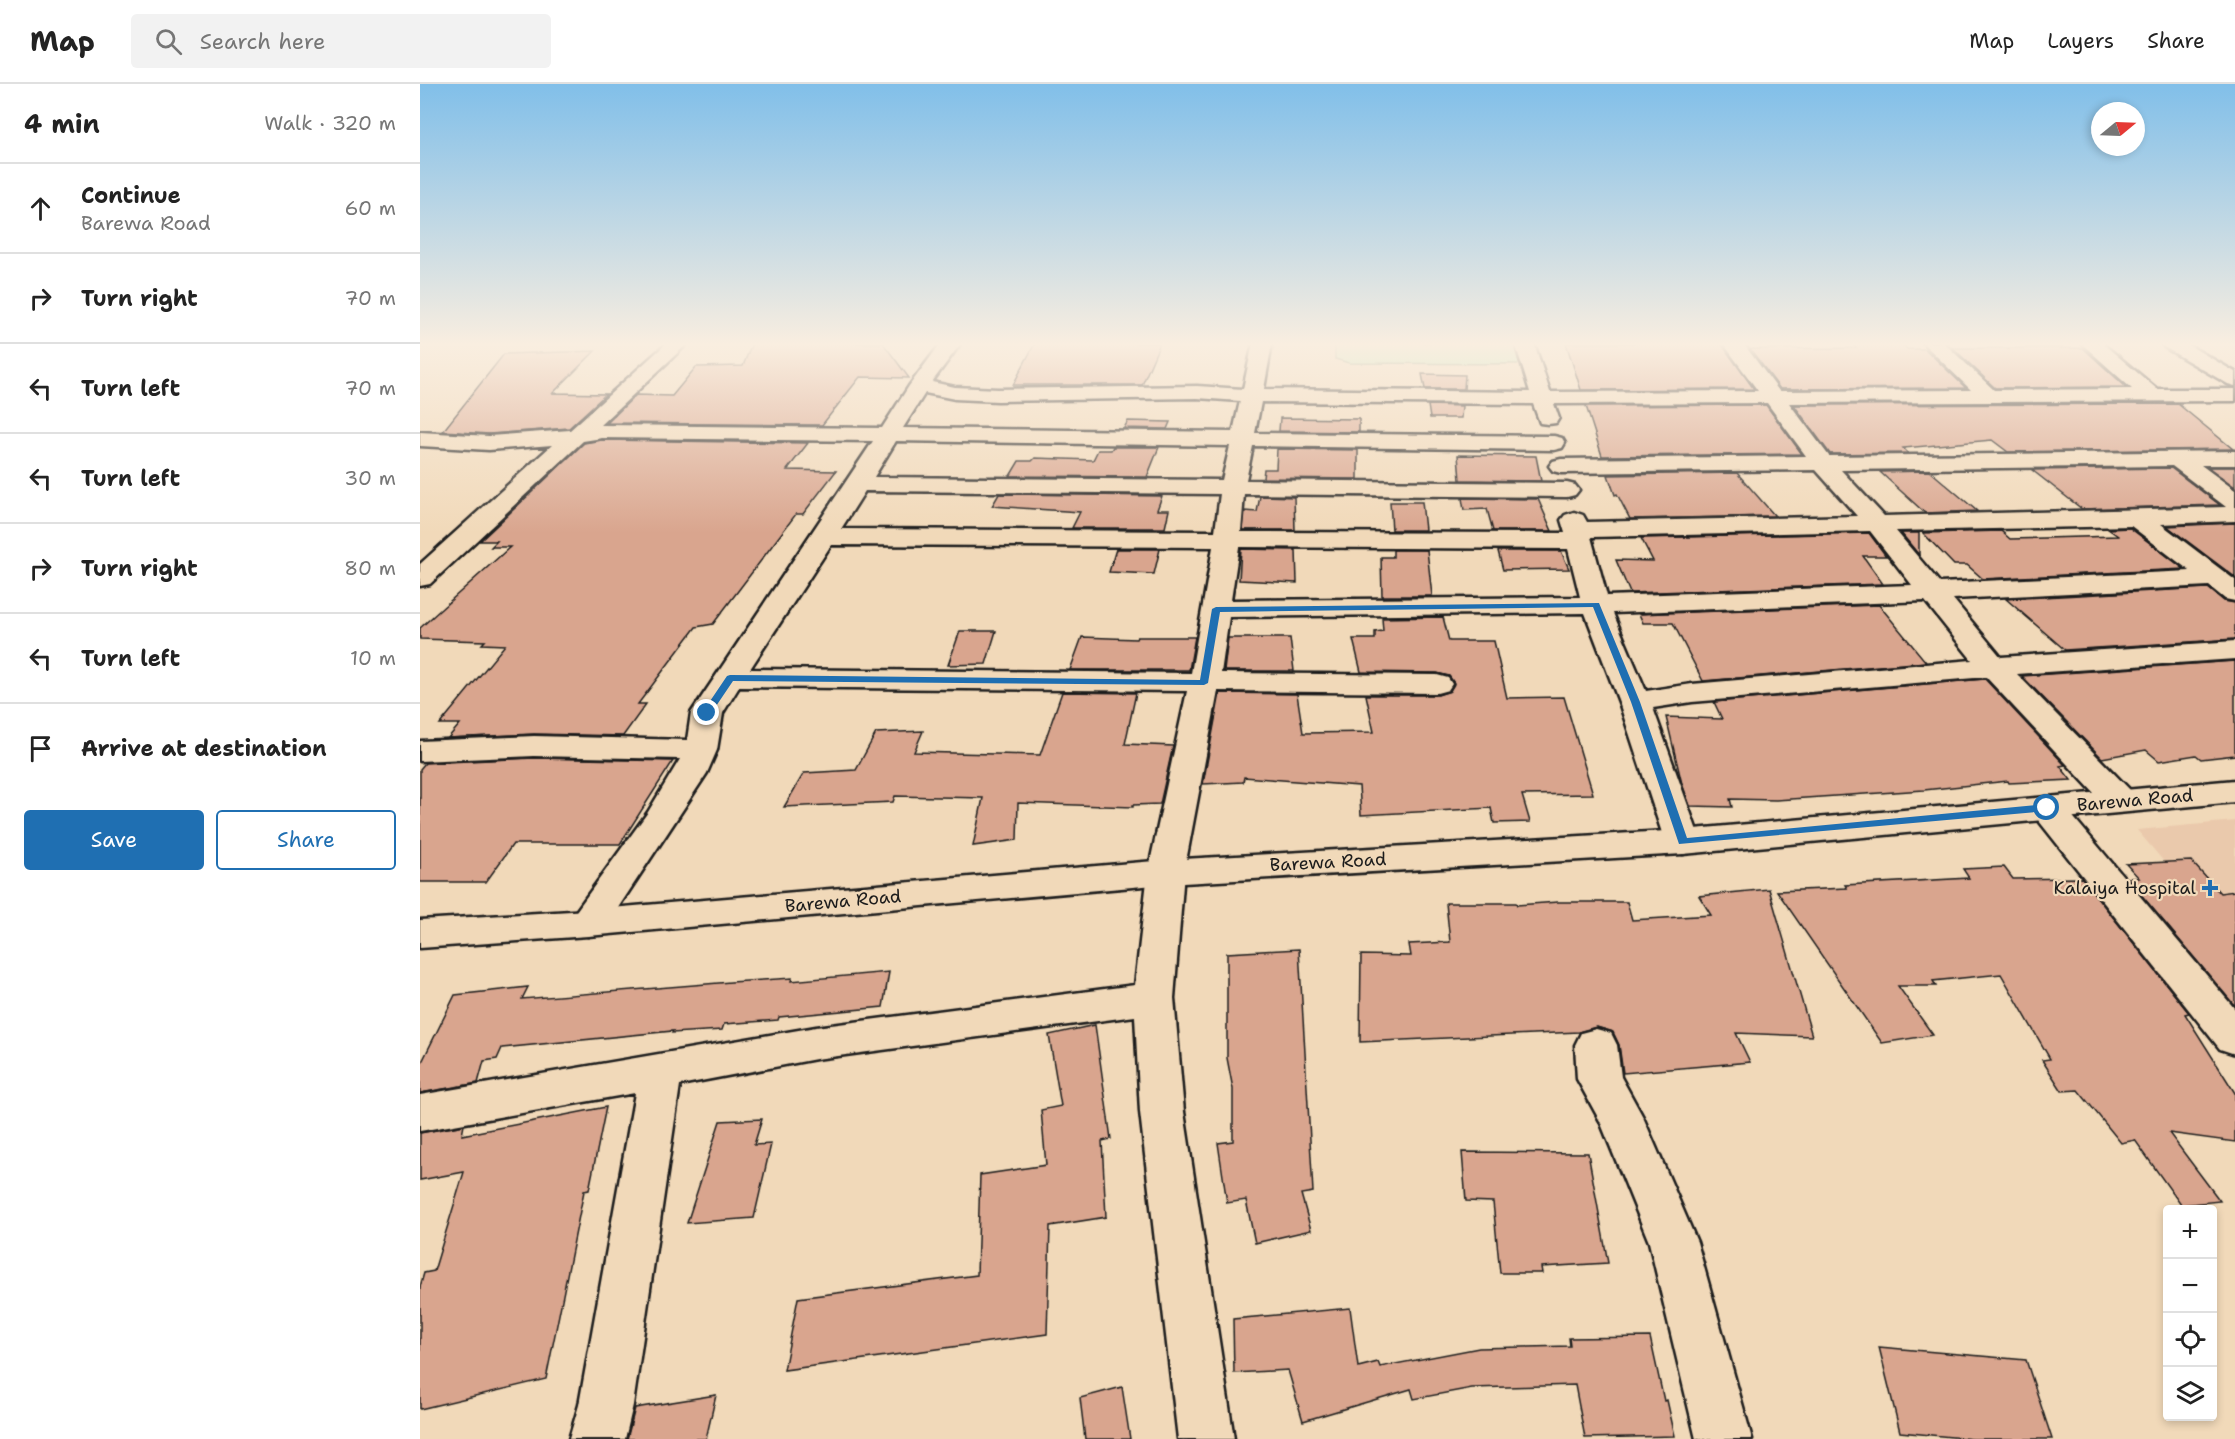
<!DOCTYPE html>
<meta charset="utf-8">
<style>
:root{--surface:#fff;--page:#f2f2f2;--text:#222;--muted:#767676;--line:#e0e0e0;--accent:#1f6fb2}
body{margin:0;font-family:"Shantell Sans",sans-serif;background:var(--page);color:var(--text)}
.controls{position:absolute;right:18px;bottom:18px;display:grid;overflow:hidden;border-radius:6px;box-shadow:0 3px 9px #0003}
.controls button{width:54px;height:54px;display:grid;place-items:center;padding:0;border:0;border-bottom:2px solid var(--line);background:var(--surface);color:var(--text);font:30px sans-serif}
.compass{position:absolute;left:1671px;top:18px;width:54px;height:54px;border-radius:50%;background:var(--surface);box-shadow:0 3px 9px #0003;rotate:71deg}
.stop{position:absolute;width:18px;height:18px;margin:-14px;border:4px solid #1f6fb2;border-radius:50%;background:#fff}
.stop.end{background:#1f6fb2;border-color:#fff;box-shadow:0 2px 6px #0008}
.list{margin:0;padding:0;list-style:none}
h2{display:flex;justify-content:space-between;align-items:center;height:78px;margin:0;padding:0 24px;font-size:26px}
h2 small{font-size:20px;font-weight:400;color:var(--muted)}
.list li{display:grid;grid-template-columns:39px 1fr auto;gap:18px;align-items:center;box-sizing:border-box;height:90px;padding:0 24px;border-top:2px solid var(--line)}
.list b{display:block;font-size:22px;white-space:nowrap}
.list p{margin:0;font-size:20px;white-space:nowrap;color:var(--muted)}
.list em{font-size:20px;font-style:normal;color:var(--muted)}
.actions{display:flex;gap:12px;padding:18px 24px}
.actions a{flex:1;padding:14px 0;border:2px solid var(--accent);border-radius:6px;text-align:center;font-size:21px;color:var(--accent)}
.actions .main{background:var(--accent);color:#fff}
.icon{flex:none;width:33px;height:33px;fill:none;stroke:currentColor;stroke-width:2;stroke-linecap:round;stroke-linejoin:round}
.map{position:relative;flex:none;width:1815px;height:1355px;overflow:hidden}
header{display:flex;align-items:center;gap:36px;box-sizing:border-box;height:84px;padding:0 30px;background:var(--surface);border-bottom:2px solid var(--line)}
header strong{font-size:28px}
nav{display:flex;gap:33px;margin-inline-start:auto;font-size:21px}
.search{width:420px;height:54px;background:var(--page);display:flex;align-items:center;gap:15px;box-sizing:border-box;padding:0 21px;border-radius:6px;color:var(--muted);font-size:22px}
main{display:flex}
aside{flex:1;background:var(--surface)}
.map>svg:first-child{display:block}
</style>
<header>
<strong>Map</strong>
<div class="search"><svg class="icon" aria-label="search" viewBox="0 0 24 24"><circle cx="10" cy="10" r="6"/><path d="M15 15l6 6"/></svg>Search here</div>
<nav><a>Map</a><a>Layers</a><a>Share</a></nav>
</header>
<main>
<aside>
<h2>4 min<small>Walk · 320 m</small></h2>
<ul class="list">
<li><svg class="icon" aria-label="ahead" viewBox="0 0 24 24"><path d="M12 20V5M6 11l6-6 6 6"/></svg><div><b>Continue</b><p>Barewa Road</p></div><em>60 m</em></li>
<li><svg class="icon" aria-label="right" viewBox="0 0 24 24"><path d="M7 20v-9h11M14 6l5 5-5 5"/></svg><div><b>Turn right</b></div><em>70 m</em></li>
<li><svg class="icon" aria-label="left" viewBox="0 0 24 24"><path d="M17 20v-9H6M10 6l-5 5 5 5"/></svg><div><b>Turn left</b></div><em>70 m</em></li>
<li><svg class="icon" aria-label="left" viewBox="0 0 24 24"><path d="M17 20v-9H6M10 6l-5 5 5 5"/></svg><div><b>Turn left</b></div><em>30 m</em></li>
<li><svg class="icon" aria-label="right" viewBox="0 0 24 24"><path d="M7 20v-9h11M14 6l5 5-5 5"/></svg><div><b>Turn right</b></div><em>80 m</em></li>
<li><svg class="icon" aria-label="left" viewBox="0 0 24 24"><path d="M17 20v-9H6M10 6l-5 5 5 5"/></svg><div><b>Turn left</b></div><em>10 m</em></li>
<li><svg class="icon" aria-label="arrive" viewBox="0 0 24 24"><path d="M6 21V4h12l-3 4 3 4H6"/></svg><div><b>Arrive at destination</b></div></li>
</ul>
<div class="actions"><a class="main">Save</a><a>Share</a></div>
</aside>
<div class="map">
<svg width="1815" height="1355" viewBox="0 0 1815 1355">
<rect width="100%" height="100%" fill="#f1d9b9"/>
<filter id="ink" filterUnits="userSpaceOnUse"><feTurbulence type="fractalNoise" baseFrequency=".0167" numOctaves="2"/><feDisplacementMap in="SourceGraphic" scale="12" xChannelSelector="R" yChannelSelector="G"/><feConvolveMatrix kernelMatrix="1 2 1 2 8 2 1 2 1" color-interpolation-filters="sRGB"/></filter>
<g filter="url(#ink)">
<polygon fill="#eac9ac" points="1815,737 1815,861 1717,746"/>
<polygon fill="#adf1bb" stroke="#64866c" stroke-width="1.5" points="915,259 1097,259 1104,280 929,279 915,275"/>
<g fill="#d9a58e" stroke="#1c1c1c" stroke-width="1.5">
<polygon points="332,259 463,259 489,294 440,293 402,341 187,339 216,311 252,312 276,283 323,282"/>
<polygon points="615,259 740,259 722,301 593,301"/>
<polygon points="1146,259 1301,259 1334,305 1161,306"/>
<polygon points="1482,259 1487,265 1505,265 1546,304 1360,305 1330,265 1436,264 1433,260"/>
<polygon points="1533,264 1663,264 1706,303 1575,304"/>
<polygon points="175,267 133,309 186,310 149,344 69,350 23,347 84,270"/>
<polygon points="1002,290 1045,291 1044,305 1005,305"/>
<polygon points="1758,320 1813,365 1588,368 1572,356 1483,364 1488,369 1410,370 1374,321"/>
<polygon points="1008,321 1042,322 1041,334 1010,334"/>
<polygon points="1346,321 1382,370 1182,372 1166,322"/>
<polygon points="860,334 939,335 939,348 859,347"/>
<polygon points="708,337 750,338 747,345 704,344"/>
<polygon points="182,356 388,359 367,386 416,387 383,430 376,430 293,540 276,543 218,620 226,620 203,652 114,650 28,654 40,640 20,640 85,561 62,560 65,557 0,555 0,544 90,463 71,463 77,457 60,457 164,359"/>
<polygon points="693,363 739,363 727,393 590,392 599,377 612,377 615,374 673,376 678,366 691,366"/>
<polygon points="857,365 938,366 938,395 843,394 844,385 856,385"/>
<polygon points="1038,371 1116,372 1121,397 1040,396"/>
<polygon points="1788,383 1815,383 1815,403"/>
<polygon points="1751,384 1800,421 1662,425 1612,386"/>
<polygon points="1510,387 1557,427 1505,429 1460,388"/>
<polygon points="1317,389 1355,432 1210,435 1197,410 1195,411 1188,391"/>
<polygon points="579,410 742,412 737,426 749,426 745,444 652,444 660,428 572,422"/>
<polygon points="840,412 874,413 875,446 823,446 825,427 837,428"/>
<polygon points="1042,414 1118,415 1132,447 1073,447 1067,425 1044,426"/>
<polygon points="970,418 1002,418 1005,446 972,446"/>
<polygon points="1815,439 1815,493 1747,442"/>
<polygon points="1710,444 1764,485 1563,495 1547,481 1534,481 1503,449 1581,447 1590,455 1698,452 1688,445"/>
<polygon points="1449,449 1466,472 1443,472 1463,500 1210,509 1196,476 1233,477 1221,454"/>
<polygon points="1481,449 1499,449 1499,471"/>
<polygon points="696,465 740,465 734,490 689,488"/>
<polygon points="821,465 876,466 877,499 819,496"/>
<polygon points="973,466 1007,466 1012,512 962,512 961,473 973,473"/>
<polygon points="1078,467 1141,467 1149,485 1083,486"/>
<polygon points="1788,504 1804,517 1815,519 1815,555 1645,566 1586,515"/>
<polygon points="1459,521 1506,578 1283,597 1253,539 1223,539 1219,530"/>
<polygon points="1023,533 1029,557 1074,557 1087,614 1144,613 1173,710 1102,711 1110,738 1074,739 1071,724 941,731 939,702 824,693 823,698 783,700 800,609 877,610 883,649 954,648 946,611 1018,611 1030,607 1034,599 1029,592 1017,589 941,588 933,555 955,555 955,548 963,547 962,534"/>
<polygon points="540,547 576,547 566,580 528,581"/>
<polygon points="662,553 716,555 717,553 775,553 769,586 650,586"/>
<polygon points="808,554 870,554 874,587 804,587"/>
<polygon points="1815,577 1815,671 1781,675 1776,671 1739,677 1726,666 1682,674 1602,592"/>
<polygon points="1565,595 1645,681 1640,682 1651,696 1589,699 1588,697 1504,706 1356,716 1310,715 1312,723 1270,722 1262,700 1246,633 1302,635 1294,618"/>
<polygon points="642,608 716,609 705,660 753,662 740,720 713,721 713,723 598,719 597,756 553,762 563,714 475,712 473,718 364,723 384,689 436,686 456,649 503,647 494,668 620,671"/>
<polygon points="114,674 253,677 200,760 93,760 66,798 0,798 0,685 5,679"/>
<polygon points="1771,777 1800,809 1815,807 1815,922 1707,794 1719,794 1706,780"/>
<polygon points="1584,783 1593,795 1662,794 1769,929 1765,930 1815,1009 1815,1058 1749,1049 1800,1117 1761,1121 1715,1056 1701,1059 1658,1006 1642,1007 1622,976 1630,975 1581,890 1513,897 1516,902 1478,902 1513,951 1462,959 1357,807 1427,804 1425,801 1549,794 1543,785"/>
<polygon points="1349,805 1392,952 1316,949 1330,978 1203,989 1199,961 1193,948 1177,943 1159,948 1114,950 940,958 941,871 991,872 989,860 1030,858 1026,819 1096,819 1097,821 1138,818 1207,818 1212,836 1291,831 1279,812"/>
<polygon points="879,865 893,1108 881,1110 891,1146 835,1159 826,1116 807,1119 798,1059 813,1057 813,1005 807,974 807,869"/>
<polygon points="469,888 463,923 359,933 358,936 304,940 302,946 252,949 253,947 82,964 77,975 64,977 58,999 0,1009 0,982 35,911 108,903 102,915 311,898 372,894 371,897"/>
<polygon points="675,941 691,1055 682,1057 686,1133 630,1142 627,1250 364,1286 378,1214 557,1191 560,1091 626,1081 621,1026 641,1022 629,951"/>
<polygon points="186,1023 169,1106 164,1107 126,1295 0,1325 0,1203 4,1189 14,1187 44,1088 0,1096 0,1049 44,1041 42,1051"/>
<polygon points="342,1035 334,1061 351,1060 334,1134 267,1139 300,1037"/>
<polygon points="1042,1068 1168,1069 1188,1179 1121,1183 1122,1189 1080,1189 1073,1118 1046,1117"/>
<polygon points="930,1224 938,1283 958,1278 960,1283 1059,1264 1150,1262 1149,1254 1230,1253 1244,1317 1247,1316 1255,1352 1165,1354 1155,1301 1052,1304 994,1315 991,1305 883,1337 868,1286 814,1289 813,1235"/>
<polygon points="1459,1263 1606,1276 1632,1355 1553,1355 1480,1348"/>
<polygon points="702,1303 710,1355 665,1355 660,1314"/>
<polygon points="296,1311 286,1355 207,1355 215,1324"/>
</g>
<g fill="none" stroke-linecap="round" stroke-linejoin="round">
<g stroke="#1c1c1c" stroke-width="5">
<g id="street">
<path d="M247,259H268L181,341L462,344L489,302L521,259H541L512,298L535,303L578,305L777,302L823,305L833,259H852L844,305L1110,308L1095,259H1114L1130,308L1338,307L1303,259H1323L1359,307L1551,306L1503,259H1524L1574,306L1712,305L1661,259H1682L1737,305H1815V317L1369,319L1409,372L1815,367V381H1781L1815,406V437L1741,440L1815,496V517L1805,515L1789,502L1533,515L1581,573L1815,557V575L1597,590L1713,709L1718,717L1713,725L1701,728L1689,725L1566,593L1272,618L1233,624L1281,758L1276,766L1263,770L1250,766L1245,758L1199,618L1165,529L809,533L801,589L1017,591L1028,594L1032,600L1028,606L1017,609L798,607L764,788L754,914L764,1028L814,1355H758L720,1028L715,932L396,975L260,1001L213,1321L205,1355H149L159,1321L215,1009L0,1047V1011L396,943L715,901L728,788L767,607L319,603L303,629L297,666L287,689L182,848L168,852L154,848L149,839L154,830L228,728L260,675L114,672L0,677V657L114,652L267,656L271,629L453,357L182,354L163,357L10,500L0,502V480L132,361L69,366L0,362V348L69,352L150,346ZM505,309L535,315L578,317L777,314L820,317L813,348L483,344ZM841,318L1113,320L1120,339L1128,340L1136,339L1139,334L1134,320L1347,319L1386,372L1141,375L1133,377L1129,382L1133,387L1141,389L1396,386L1437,432L1167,438L1163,431L1154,428L1145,431L1141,436L1145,449L821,448L824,410L1147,413L1155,411L1159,406L1155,401L1147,399L826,396L833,362L1134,366L1142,364L1145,359L1142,354L1134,352L835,349ZM476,357L810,362L802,396L454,393ZM1752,382L1806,423L1464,432L1421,386ZM445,407L800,410L795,447L421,445ZM1711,442L1770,487L1520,499L1476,447ZM1450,447L1492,501L1187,512L1171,453ZM411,461L793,463L771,589L330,585ZM819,463L1148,465L1160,513L811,516ZM1505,517L1552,576L1272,600L1226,607L1193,529Z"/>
<polygon points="1741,259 1765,259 1815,288 1815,302 1808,300 1744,263"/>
<polygon points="1627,713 1639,716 1815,925 1815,970 1800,965 1615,732 1610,724 1615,716"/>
<polygon points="1176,945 1191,949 1197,961 1201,993 1223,1033 1277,1158 1332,1355 1276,1355 1229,1158 1180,1037 1157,995 1155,961 1161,949"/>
</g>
</g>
<g stroke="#1c1c1c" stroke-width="5">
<polygon id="secondary" points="1815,696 1815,718 1263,770 746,800 168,852 0,864 0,836 168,826 746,776 1263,746"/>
</g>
<use href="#street" fill="#f1d9b9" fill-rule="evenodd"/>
<use href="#secondary" fill="#f1d9b9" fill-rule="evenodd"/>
</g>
</g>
<linearGradient id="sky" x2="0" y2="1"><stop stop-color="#81bfe9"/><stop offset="0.58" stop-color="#f9eee0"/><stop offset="1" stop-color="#f9eee0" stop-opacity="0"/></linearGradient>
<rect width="1815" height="449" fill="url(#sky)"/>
<polygon fill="#1f6fb2" points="1179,519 1220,618 1267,754 1627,720 1632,724 1627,727 1259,760 1211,618 1173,523 800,528 788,599 784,601 313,597 290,631 282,629 307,592 310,591 780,596 792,525 796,523"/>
<path fill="#1f6fb2" stroke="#f1d9b9" stroke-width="2" d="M1787 795h6v6h6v6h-6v6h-6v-6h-6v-6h6z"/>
<g text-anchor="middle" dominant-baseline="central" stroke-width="4.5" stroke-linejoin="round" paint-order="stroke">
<g font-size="18" fill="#1c1c1c" stroke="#f1d9b9">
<text transform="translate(1715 716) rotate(-5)">Barewa Road</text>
<text transform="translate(908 778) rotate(-3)">Barewa Road</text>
<text transform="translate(423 817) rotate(-5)">Barewa Road</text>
</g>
<g font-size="18" fill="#1c1c1c" stroke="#f1d9b9" text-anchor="end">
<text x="1776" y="804">Kalaiya Hospital</text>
</g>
</g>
</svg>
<div class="controls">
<button>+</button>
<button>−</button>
<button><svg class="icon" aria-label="locate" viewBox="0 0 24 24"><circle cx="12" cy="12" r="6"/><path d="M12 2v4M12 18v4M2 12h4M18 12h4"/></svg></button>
<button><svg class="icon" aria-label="layers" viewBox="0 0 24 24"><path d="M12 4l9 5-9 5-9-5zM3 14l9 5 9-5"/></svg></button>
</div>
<svg class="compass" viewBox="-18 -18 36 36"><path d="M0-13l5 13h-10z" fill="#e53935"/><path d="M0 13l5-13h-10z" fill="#767676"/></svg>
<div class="stop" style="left:1627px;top:724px"></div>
<div class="stop end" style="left:287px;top:629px"></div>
</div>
</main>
